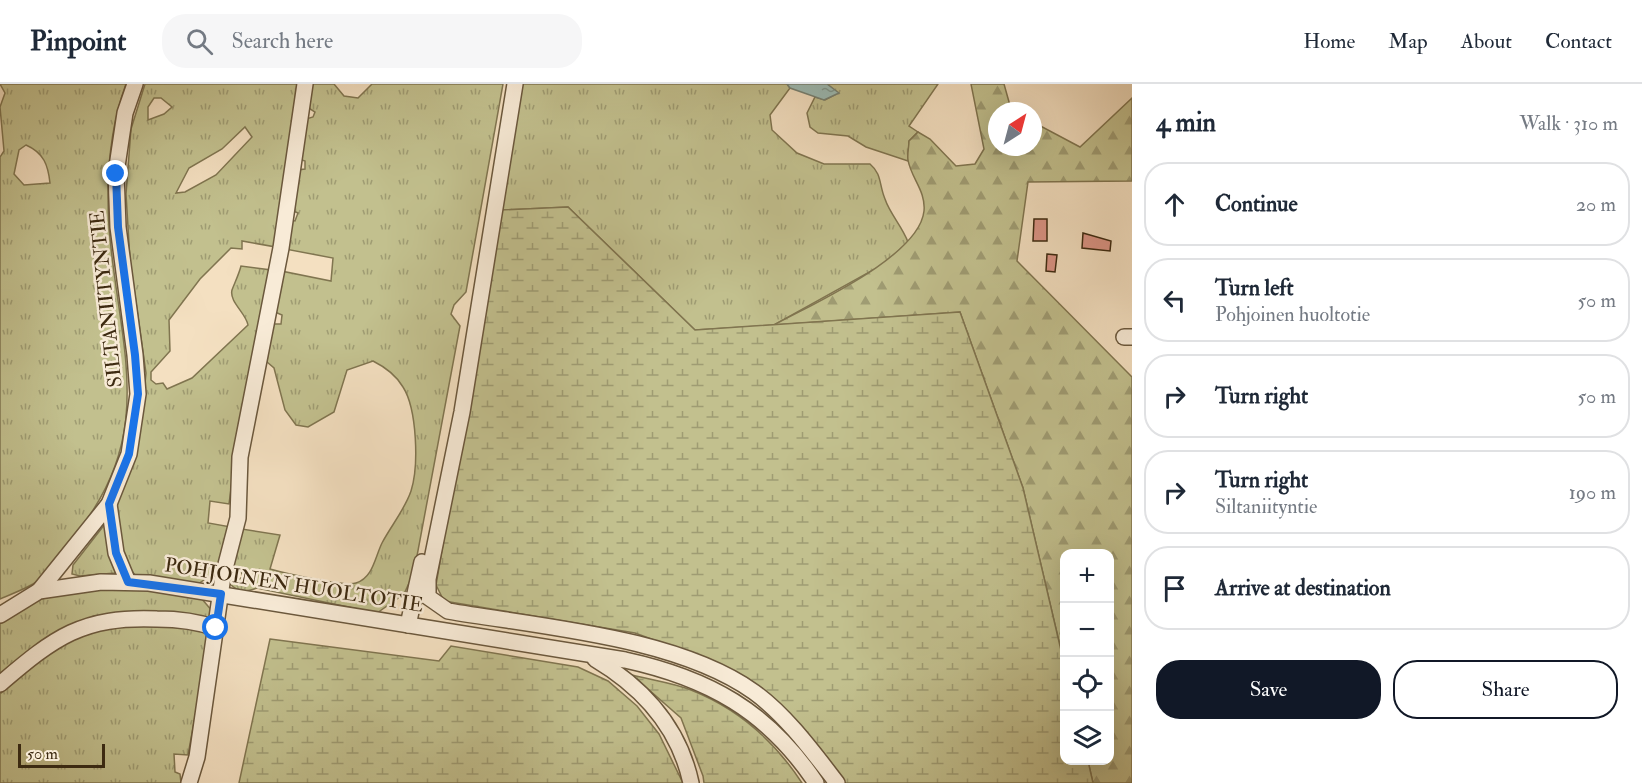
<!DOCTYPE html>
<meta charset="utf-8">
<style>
:root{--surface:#fff;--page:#f6f6f7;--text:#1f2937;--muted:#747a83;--line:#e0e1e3;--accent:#111827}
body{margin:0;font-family:"IM FELL Double Pica",serif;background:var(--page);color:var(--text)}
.controls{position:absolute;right:18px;bottom:18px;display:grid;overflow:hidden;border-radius:12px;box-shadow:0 6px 24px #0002}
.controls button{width:54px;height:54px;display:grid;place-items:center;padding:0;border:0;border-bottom:2px solid var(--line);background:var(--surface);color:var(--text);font:30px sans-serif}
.compass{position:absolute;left:988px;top:18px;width:54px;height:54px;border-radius:50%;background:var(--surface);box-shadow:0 6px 24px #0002;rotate:36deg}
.scale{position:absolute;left:18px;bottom:15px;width:87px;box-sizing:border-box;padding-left:6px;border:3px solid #3d2a11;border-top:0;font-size:16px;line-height:21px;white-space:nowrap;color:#3d2a11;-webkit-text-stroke:4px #f8ebd7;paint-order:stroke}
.stop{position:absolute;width:18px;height:18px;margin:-14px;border:4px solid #1a73e8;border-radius:50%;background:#fff}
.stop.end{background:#1a73e8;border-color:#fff;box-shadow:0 2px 6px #0008}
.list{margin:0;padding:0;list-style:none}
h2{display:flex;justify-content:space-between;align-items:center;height:78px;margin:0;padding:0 24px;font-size:26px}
h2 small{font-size:20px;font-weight:400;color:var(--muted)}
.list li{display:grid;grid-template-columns:39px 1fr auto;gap:18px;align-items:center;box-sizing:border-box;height:84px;margin:0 12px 12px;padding:0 12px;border:2px solid var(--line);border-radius:24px}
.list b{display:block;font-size:22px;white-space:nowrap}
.list p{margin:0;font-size:20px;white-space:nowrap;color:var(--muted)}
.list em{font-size:20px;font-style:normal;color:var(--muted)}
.actions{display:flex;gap:12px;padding:18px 24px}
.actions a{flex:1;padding:14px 0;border:2px solid var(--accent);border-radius:24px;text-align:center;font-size:21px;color:var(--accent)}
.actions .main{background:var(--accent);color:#fff}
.icon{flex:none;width:33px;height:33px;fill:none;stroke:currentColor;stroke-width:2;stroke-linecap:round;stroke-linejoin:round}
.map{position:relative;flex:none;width:1132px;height:699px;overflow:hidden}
header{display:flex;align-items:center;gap:36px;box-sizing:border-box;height:84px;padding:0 30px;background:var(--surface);border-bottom:2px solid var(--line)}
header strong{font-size:28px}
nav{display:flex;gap:33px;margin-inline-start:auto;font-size:21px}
.search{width:420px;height:54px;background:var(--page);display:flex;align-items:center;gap:15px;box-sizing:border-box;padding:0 21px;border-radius:24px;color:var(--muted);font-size:22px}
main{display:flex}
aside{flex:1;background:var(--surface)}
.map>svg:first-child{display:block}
</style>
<header>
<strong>Pinpoint</strong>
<div class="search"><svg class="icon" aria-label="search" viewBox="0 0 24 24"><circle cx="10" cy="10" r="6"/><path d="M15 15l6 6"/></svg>Search here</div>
<nav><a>Home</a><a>Map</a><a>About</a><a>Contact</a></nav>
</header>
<main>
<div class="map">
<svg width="1132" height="699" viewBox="0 0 1132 699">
<defs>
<pattern id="grass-tufts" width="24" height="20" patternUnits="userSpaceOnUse" patternTransform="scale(1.5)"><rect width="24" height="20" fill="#c2c08e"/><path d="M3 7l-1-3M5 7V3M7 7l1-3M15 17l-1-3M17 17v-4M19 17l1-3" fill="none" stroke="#9f9c73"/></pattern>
<pattern id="forest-firs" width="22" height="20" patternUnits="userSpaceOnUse" patternTransform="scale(1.5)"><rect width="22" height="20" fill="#c2c08e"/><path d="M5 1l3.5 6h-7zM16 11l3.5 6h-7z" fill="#9f9c73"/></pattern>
<pattern id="wetland-marsh" width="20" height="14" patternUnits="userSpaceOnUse" patternTransform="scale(1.5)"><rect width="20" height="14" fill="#c2c08e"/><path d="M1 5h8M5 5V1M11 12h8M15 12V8" fill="none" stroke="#9f9c73"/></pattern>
<pattern id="water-ripples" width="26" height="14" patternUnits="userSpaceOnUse" patternTransform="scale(1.5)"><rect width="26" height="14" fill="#9cbdb7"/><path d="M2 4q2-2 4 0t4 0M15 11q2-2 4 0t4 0" fill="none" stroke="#809a93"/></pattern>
</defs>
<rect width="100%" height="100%" fill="#f4e0c1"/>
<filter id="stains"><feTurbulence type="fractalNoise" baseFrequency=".00333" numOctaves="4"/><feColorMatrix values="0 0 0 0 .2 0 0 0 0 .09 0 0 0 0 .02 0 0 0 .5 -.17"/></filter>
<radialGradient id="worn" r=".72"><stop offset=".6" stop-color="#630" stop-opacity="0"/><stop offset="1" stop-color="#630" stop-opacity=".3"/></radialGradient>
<g fill="url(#grass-tufts)" stroke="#807550" stroke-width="1.5" fill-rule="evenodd">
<path d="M0,0H126C109,46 106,95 109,143C118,260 160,349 74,452C63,465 47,491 33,500C23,506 11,510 0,515V73L4,67L0,23L5,9ZM26,61C44,69 48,81 50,99L24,101L14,90L19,66Z"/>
<path d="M145,0H297L276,163L242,157V165L231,164L200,195L169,236L170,267L151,288V296L156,300L163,299L167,305L192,294L248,241C246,229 229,218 232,206C235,198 239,190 241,182L271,186L237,360L229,420L210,417L208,439L231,443L217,487L198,500L135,491L126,480L115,422L142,332L146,289L130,176L126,110L131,45ZM154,14H161L172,23L164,30L148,36V23ZM245,43L252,53L216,91L185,108L176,109L189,84L222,65Z"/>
<path d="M311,0H334L344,12L358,14L372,0H503L466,208L454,221L451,230L460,242L414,488L404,510L377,529L257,504C246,508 239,509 230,500L243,493L241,487L231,482L242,445L280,451L270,485C284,489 345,503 356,499C373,494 375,473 382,459C391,442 405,425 411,407C419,382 417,325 403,303C396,291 385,283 373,277L347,286L334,328L308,343L296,341L285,326L274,284L267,278L271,240H281L282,231L275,228L281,187L331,197L333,174L285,165L289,136L295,137L298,129L291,126L297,86L305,85V77L299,75L306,35L313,33L315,28L307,23Z"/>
<path d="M520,0H787L790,4L770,31L772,46L797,69L824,80H870C882,90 879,101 885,115C890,130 902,142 908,158L884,180L774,241L695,246L568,123L500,126Z"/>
<polygon points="827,0 938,0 909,42 918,48 909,57 908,77 866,63 848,52 818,49 810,43 807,29 815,13 825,16 838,9"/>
<polygon points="105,440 117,485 115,489 80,492 72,490 73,481"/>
<polygon points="105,505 137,505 201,514 213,528 211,538 100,532 0,596 0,540 24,523 49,511"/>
<polygon points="161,540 194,543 207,549 209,557 188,671 174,670 175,688 180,690 181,699 0,699 0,610 49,567 88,546"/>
</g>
<path fill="url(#forest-firs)" stroke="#807550" stroke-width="1.5" d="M971,0H1004L1011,25L1013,27H997V63H1033V38L1080,63L1132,14V97L1028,98L1017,177L1132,293V699H1093L1088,677L1110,676V470H1064V579L1023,404L960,228L774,241C812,220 919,173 924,127C926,107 911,94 908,76C907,70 909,63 909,57L918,48L930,55L956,82L975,80L984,65Z"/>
<g fill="url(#wetland-marsh)" stroke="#807550" stroke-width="1.5">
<polygon points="568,123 695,246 960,228 1023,404 1064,579 1064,676 1088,677 1093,699 845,699 790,633 722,581 635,549 444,517 436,501 500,126"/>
<polygon points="270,555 439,577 451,562 578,583 608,597 637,622 659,650 683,699 239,699"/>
<path d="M632,591C651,596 673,599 691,606C739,625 774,656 802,699H704L703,692L681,634Z"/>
</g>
<polygon fill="url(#water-ripples)" stroke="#768275" stroke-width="1.5" points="787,0 827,0 839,9 824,16 790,4"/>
<g fill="#dc9587" stroke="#3d2a11" stroke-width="1.5">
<polygon points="1034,135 1047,135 1047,157 1033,157"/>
<polygon points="1083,149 1111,157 1110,167 1082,164"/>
<polygon points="1047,170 1057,171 1055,188 1046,187"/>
</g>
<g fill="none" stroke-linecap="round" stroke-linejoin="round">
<g stroke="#6b583d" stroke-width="18">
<g id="minor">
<path d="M515,0L462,328L428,495V513L448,527C541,543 677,553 754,608C786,631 813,668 837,699"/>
<polyline points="1124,253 1132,253"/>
<polyline points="109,420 116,469 128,498"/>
<polyline points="39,507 109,420 129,370 138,310 135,271 118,143 116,89 125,29 135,0"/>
<path d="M0,531L39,507L101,498L149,499L625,576C708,594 768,627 816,699"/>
<polyline points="408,541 422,478"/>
<path d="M595,575C642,603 679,643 691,699"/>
<path d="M0,600C55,553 82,532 157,535C177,535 196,537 216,544"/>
<polyline points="189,699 197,673 223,492 238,434 240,373 281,164 305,0"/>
</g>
</g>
<use href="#minor" stroke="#f8ebd7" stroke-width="15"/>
</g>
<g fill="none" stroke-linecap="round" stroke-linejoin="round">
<polyline stroke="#1a73e8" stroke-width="8" points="116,90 118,143 135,271 138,310 129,370 109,420 116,469 128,498 221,510 216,544"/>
</g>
<g text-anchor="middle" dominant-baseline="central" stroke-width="5" stroke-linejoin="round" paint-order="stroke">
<g font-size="20" fill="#3d2a11" stroke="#f8ebd7">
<text transform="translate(106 215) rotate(-96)">SILTANIITYNTIE</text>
<text transform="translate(294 501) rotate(9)">POHJOINEN HUOLTOTIE</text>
</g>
</g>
<rect width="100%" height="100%" filter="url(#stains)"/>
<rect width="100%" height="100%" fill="url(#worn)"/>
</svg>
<div class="controls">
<button>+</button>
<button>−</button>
<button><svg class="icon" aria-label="locate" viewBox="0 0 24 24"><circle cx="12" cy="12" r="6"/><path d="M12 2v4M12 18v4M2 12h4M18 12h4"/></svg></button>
<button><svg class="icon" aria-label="layers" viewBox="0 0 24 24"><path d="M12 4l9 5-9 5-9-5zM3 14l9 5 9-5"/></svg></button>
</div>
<svg class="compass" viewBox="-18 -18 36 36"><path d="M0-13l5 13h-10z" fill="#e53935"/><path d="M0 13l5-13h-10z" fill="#747a83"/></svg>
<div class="scale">50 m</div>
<div class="stop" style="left:216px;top:544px"></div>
<div class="stop end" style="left:116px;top:90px"></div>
</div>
<aside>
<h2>4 min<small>Walk · 310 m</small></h2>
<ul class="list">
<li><svg class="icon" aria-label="ahead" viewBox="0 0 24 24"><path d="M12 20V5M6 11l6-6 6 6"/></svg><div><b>Continue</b></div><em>20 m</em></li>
<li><svg class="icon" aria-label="left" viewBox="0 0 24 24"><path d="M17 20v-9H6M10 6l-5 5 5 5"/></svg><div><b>Turn left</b><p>Pohjoinen huoltotie</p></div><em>50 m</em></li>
<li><svg class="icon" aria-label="right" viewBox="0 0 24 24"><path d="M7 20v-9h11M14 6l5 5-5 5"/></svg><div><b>Turn right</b></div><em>50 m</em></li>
<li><svg class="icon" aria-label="right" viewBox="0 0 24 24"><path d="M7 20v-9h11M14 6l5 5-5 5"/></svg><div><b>Turn right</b><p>Siltaniityntie</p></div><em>190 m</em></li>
<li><svg class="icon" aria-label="arrive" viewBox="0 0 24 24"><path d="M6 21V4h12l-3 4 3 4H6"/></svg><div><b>Arrive at destination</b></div></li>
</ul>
<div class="actions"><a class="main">Save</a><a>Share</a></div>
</aside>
</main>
